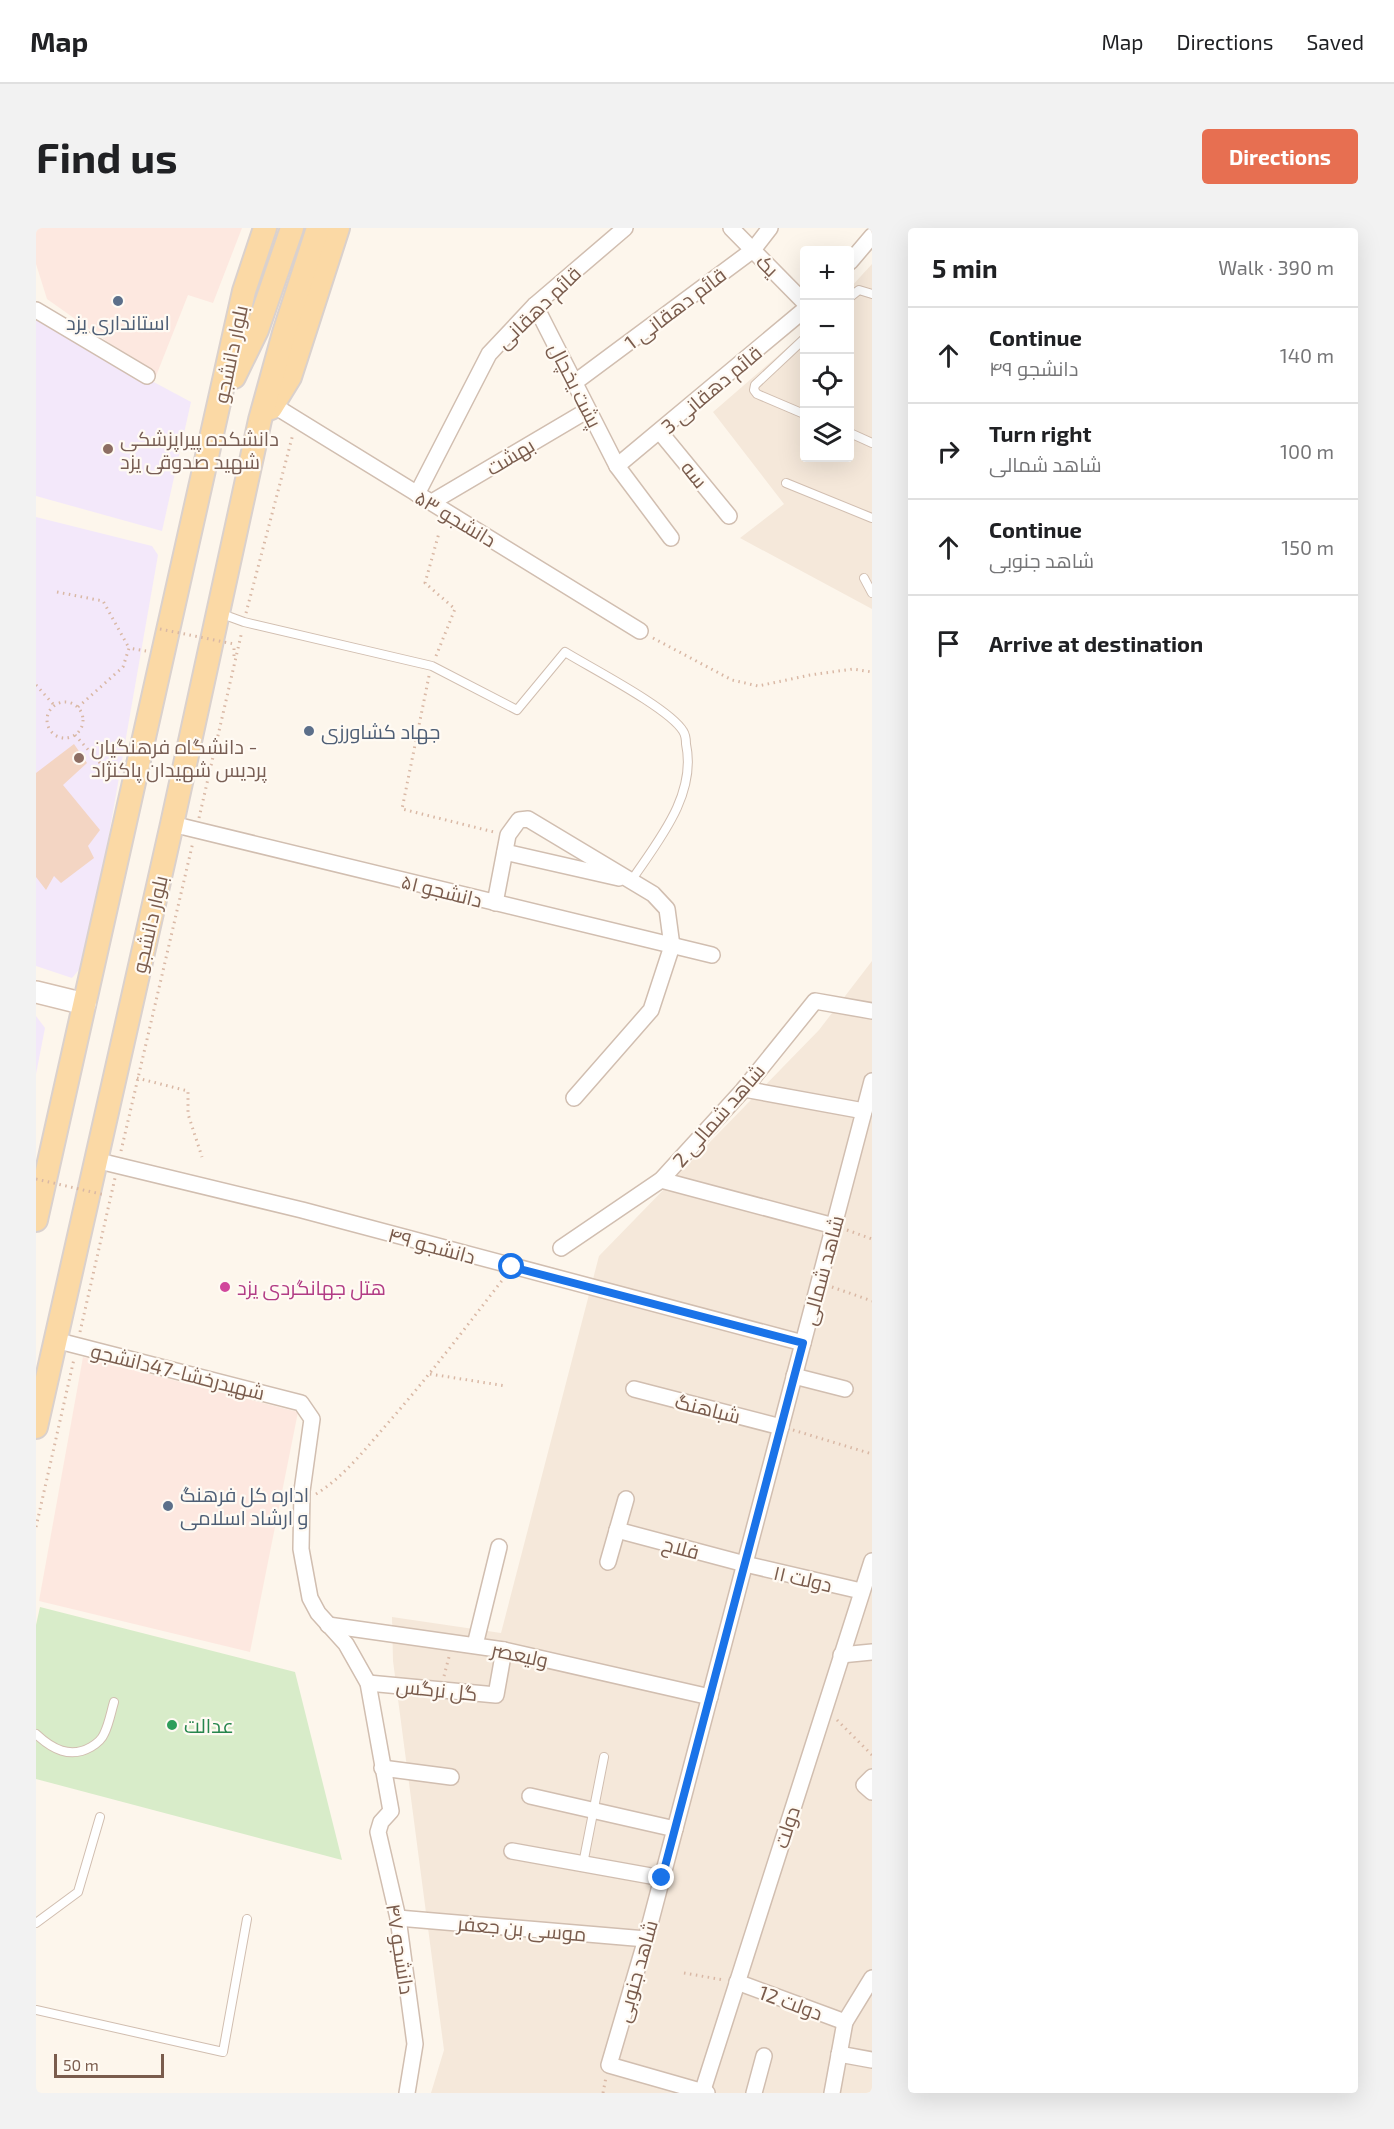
<!DOCTYPE html>
<meta charset="utf-8">
<style>
:root{--surface:#fff;--page:#f2f2f2;--text:#202124;--muted:#757577;--line:#e0e0e0;--accent:#e76f51}
body{margin:0;font-family:"Exo 2",Cairo,sans-serif;background:var(--page);color:var(--text)}
.controls{position:absolute;right:18px;top:18px;display:grid;overflow:hidden;border-radius:6px;box-shadow:0 6px 24px #0002}
.controls button{width:54px;height:54px;display:grid;place-items:center;padding:0;border:0;border-bottom:2px solid var(--line);background:var(--surface);color:var(--text);font:30px sans-serif}
.scale{position:absolute;left:18px;bottom:15px;width:110px;box-sizing:border-box;padding-left:6px;border:3px solid #7a5c4d;border-top:0;font-size:16px;line-height:21px;white-space:nowrap;color:#7a5c4d;-webkit-text-stroke:4px #fffaf3;paint-order:stroke}
.stop{position:absolute;width:18px;height:18px;margin:-14px;border:4px solid #1a73e8;border-radius:50%;background:#fff}
.stop.end{background:#1a73e8;border-color:#fff;box-shadow:0 2px 6px #0008}
.list{margin:0;padding:0;list-style:none}
h2{display:flex;justify-content:space-between;align-items:center;height:78px;margin:0;padding:0 24px;font-size:26px}
h2 small{font-size:20px;font-weight:400;color:var(--muted)}
.list li{display:grid;grid-template-columns:39px 1fr auto;gap:18px;align-items:center;box-sizing:border-box;height:96px;padding:0 24px;border-top:2px solid var(--line)}
.list b{display:block;font-size:22px;white-space:nowrap}
.list p{margin:0;font-size:20px;white-space:nowrap;color:var(--muted)}
.list em{font-size:20px;font-style:normal;color:var(--muted)}
.icon{flex:none;width:33px;height:33px;fill:none;stroke:currentColor;stroke-width:2;stroke-linecap:round;stroke-linejoin:round}
.map{position:relative;flex:none;width:836px;height:1865px;overflow:hidden;border-radius:6px}
header{display:flex;align-items:center;gap:36px;box-sizing:border-box;height:84px;padding:0 30px;background:var(--surface);border-bottom:2px solid var(--line)}
header strong{font-size:28px}
nav{display:flex;gap:33px;margin-inline-start:auto;font-size:21px}
.intro{display:flex;align-items:center;justify-content:space-between;box-sizing:border-box;height:144px;padding:0 36px}
h1{margin:0;font-size:42px}
.button{padding:15px 27px;border-radius:6px;background:var(--accent);color:#fff;font-size:21px;font-weight:700}
main{display:flex;gap:36px;padding:0 36px}
aside{flex:1;background:var(--surface);border-radius:6px;box-shadow:0 6px 24px #0002}
.map>svg:first-child{display:block}
</style>
<header>
<strong>Map</strong>
<nav><a>Map</a><a>Directions</a><a>Saved</a></nav>
</header>
<div class="intro"><h1>Find us</h1><a class="button">Directions</a></div>
<main>
<div class="map">
<svg width="836" height="1865" viewBox="0 0 836 1865">
<rect width="100%" height="100%" fill="#fdf6ec"/>
<g fill="#f5e8da">
<polygon points="836,36 836,381 704,310 748,276 677,184 768,105 768,230 814,230 814,60"/>
<polygon points="836,733 836,1865 395,1865 408,1822 357,1433 356,1389 465,1405 563,1028 783,802"/>
</g>
<g fill="#fde8e0">
<polygon points="0,0 206,0 177,75 152,67 120,148 11,71 0,36"/>
<polygon points="47,1129 262,1184 214,1424 3,1373"/>
</g>
<g fill="#f3e8fa">
<polygon points="0,91 155,174 126,303 0,268"/>
<polygon points="0,289 116,318 122,327 51,732 36,750 0,738"/>
<polygon points="0,788 9,800 0,846"/>
</g>
<polygon fill="#d8ecc9" points="4,1379 259,1444 306,1632 0,1551 0,1397"/>
<polygon fill="#f3d5c3" points="38,516 51,535 27,557 64,602 52,618 58,630 25,655 18,648 10,662 0,649 0,545"/>
<g fill="none" stroke-linecap="round" stroke-linejoin="round">
<g stroke="#d1beb0" stroke-width="10">
<g id="lane">
<polyline points="814,69 823,62 836,66"/>
<polyline points="768,111 719,157 718,162 721,166 768,186"/>
<polyline points="814,205 836,215"/>
<polyline points="750,255 836,290"/>
<polyline points="828,350 836,365"/>
<path d="M186,386L208,394L396,438L481,482L529,424C555,440 633,480 647,503C649,506 650,512 650,516C661,567 622,613 595,653"/>
<path d="M0,1506C16,1521 34,1531 55,1519C60,1516 66,1511 68,1506C73,1496 75,1484 78,1474"/>
<polyline points="547,1636 568,1529"/>
<polyline points="0,1695 42,1664 64,1589"/>
<polyline points="0,1782 187,1824 211,1691"/>
</g>
</g>
<g stroke="#d1beb0" stroke-width="18">
<g id="street">
<polyline points="695,0 768,74"/>
<polyline points="814,34 836,8"/>
<polyline points="499,77 581,238 635,310"/>
<polyline points="0,82 111,148"/>
<polyline points="538,155 717,22 734,0"/>
<polyline points="237,177 604,403"/>
<polyline points="624,204 693,288"/>
<polyline points="581,238 768,82"/>
<polyline points="381,266 453,126 499,77 589,0"/>
<polyline points="396,274 552,182"/>
<polyline points="136,596 676,727"/>
<polyline points="469,624 583,650"/>
<polyline points="459,675 472,607 483,592 492,591 617,666 631,681 636,718 615,782 538,870"/>
<polyline points="708,861 828,883"/>
<polyline points="59,932 266,982 767,1115"/>
<polyline points="625,952 798,998"/>
<polyline points="525,1020 625,952 708,861 779,773 836,783"/>
<polyline points="19,1112 265,1175 276,1191 266,1263 265,1321 274,1370 282,1385 310,1416 332,1455 355,1583 345,1594 342,1604 362,1690 379,1816 371,1865"/>
<polyline points="758,1148 809,1161"/>
<polyline points="598,1161 745,1199"/>
<polyline points="581,1302 709,1336 825,1363"/>
<polyline points="572,1334 590,1271"/>
<polyline points="292,1397 468,1422 674,1469"/>
<polyline points="439,1417 463,1319"/>
<polyline points="805,1427 836,1424"/>
<polyline points="332,1455 460,1467 468,1422"/>
<polyline points="346,1540 415,1549"/>
<polyline points="836,1549 828,1557 836,1564"/>
<polyline points="494,1568 639,1601"/>
<polyline points="476,1623 626,1650"/>
<polyline points="362,1690 610,1711"/>
<polyline points="701,1754 809,1794"/>
<polyline points="803,1826 836,1832"/>
<polyline points="666,1865 836,1333"/>
<polyline points="671,1865 573,1837 610,1711 836,853"/>
<polyline points="718,1865 728,1828"/>
<polyline points="796,1865 809,1794 836,1750"/>
</g>
</g>
<g stroke="#d6c0b0" stroke-width="24">
<polyline id="secondary" points="0,764 49,776"/>
</g>
<g stroke="#dad1cd" stroke-width="26">
<g id="primary">
<polyline points="198,149 221,102 256,0"/>
<polyline points="235,180 254,149 302,0"/>
<polyline points="0,992 208,63 229,0"/>
<polyline points="0,1199 136,596 224,192 248,105 282,0"/>
</g>
</g>
<g stroke="#d9b8a5" stroke-width="3" stroke-dasharray="1.5 4.5" stroke-linecap="butt">
<polyline points="21,364 67,373 93,420"/>
<polyline points="210,385 257,206"/>
<polyline points="617,410 696,452 722,458 774,447 817,441 836,444"/>
<polyline points="198,428 198,416"/>
<polyline points="400,428 419,381 389,355 403,305"/>
<polyline points="393,448 366,581 458,604"/>
<polyline points="0,457 18,477"/>
<circle cx="29" cy="492" r="18"/>
<polyline points="42,479 87,439 93,420 110,423"/>
<polyline points="39,507 64,535"/>
<polyline points="163,590 206,403"/>
<polyline points="101,850 152,863 152,886 166,929"/>
<polyline points="85,923 157,614"/>
<polyline points="811,1002 836,1011"/>
<polyline points="796,1059 836,1073"/>
<polyline points="44,1104 79,950"/>
<polyline points="394,1146 470,1158"/>
<polyline points="757,1202 836,1226"/>
<path d="M280,1266C309,1248 330,1220 352,1195C393,1148 430,1099 468,1050"/>
<polyline points="0,1299 38,1131"/>
<polyline points="408,1448 413,1429"/>
<polyline points="801,1492 836,1527"/>
<polyline points="648,1745 688,1752"/>
<polyline points="567,1865 570,1849"/>
</g>
<use href="#lane" stroke="#fff" stroke-width="8"/>
<use href="#street" stroke="#fff" stroke-width="15"/>
<use href="#secondary" stroke="#fff" stroke-width="21"/>
<use href="#primary" stroke="#fbd9a5" stroke-width="22"/>
<g stroke="#d9b8a5" stroke-width="3" stroke-dasharray="1.5 4.5" stroke-linecap="butt">
<polyline points="124,401 198,416"/>
<polyline points="0,951 69,967"/>
</g>
</g>
<g fill="none" stroke-linecap="round" stroke-linejoin="round">
<polyline stroke="#1a73e8" stroke-width="8" points="476,1039 767,1115 626,1650"/>
</g>
<g fill="#5c6f8a" stroke="#fffaf3" stroke-width="2">
<circle cx="82" cy="73" r="6"/>
<circle cx="273" cy="503" r="6"/>
<circle cx="132" cy="1278" r="6"/>
</g>
<g fill="#8d6e63" stroke="#fffaf3" stroke-width="2">
<circle cx="72" cy="221" r="6"/>
<circle cx="43" cy="530" r="6"/>
</g>
<circle fill="#d1479c" stroke="#fffaf3" stroke-width="2" cx="189" cy="1059" r="6"/>
<circle fill="#2e9e5b" stroke="#fffaf3" stroke-width="2" cx="136" cy="1497" r="6"/>
<g text-anchor="middle" dominant-baseline="central" stroke-width="4.5" stroke-linejoin="round" paint-order="stroke">
<g font-size="20" fill="#7a5c4d" stroke="#fffaf3">
<text transform="translate(732 37) rotate(45)">یک</text>
<text transform="translate(502 79) rotate(-44)">قائم دهقانی</text>
<text transform="translate(639 80) rotate(-37)">قائم دهقانی 1</text>
<text transform="translate(194 126) rotate(-78)">بلوار دانشجو</text>
<text transform="translate(540 157) rotate(63)">پشت یخچال</text>
<text transform="translate(675 161) rotate(-40)">قائم دهقانی 3</text>
<text transform="translate(474 228) rotate(-31)">بهشت</text>
<text transform="translate(659 246) rotate(51)">سه</text>
<text transform="translate(420 290) rotate(31)">دانشجو ۵۳</text>
<text transform="translate(406 662) rotate(14)">دانشجو ۵۱</text>
<text transform="translate(113 696) rotate(-77)">بلوار دانشجو</text>
<text transform="translate(682 887) rotate(-49)">شاهد شمالی 2</text>
<text transform="translate(396 1017) rotate(15)">دانشجو ۴۹</text>
<text transform="translate(786 1042) rotate(-75)">شاهد شمالی</text>
<text transform="translate(142 1143) rotate(14)">شهیدرخشا-47دانشجو</text>
<text transform="translate(672 1180) rotate(14)">شباهنگ</text>
<text transform="translate(645 1319) rotate(15)">فلاح</text>
<text transform="translate(767 1350) rotate(13)">دولت ۱۱</text>
<text transform="translate(484 1426) rotate(12)">ولیعصر</text>
<text transform="translate(401 1461) rotate(6)">گل نرگس</text>
<text transform="translate(750 1599) rotate(-72)">دولت</text>
<text transform="translate(486 1700) rotate(5)">موسی بن جعفر</text>
<text transform="translate(365 1721) rotate(81)">دانشجو ۴۷</text>
<text transform="translate(600 1743) rotate(-74)">شاهد جنوبی</text>
<text transform="translate(755 1774) rotate(20)">دولت 12</text>
</g>
<g font-size="20" fill="#4e5e75" stroke="#fffaf3" text-anchor="start">
<text x="82" y="94" text-anchor="middle">استانداری یزد</text>
<text x="285" y="503">جهاد کشاورزی</text>
<text x="144" y="1266">اداره کل فرهنگ<tspan x="144" dy="23">و ارشاد اسلامی</tspan></text>
</g>
<g font-size="20" fill="#785e54" stroke="#fffaf3" text-anchor="start">
<text x="84" y="210">دانشکده پیراپزشکی<tspan x="84" dy="23">شهید صدوقی یزد</tspan></text>
<text x="55" y="518">دانشگاه فرهنگیان -<tspan x="55" dy="23">پردیس شهیدان پاکنژاد</tspan></text>
</g>
<g font-size="20" fill="#b23c85" stroke="#fffaf3" text-anchor="start">
<text x="201" y="1059">هتل جهانگردی یزد</text>
</g>
<g font-size="20" fill="#27864d" stroke="#fffaf3" text-anchor="start">
<text x="148" y="1497">عدالت</text>
</g>
</g>
</svg>
<div class="controls">
<button>+</button>
<button>−</button>
<button><svg class="icon" aria-label="locate" viewBox="0 0 24 24"><circle cx="12" cy="12" r="6"/><path d="M12 2v4M12 18v4M2 12h4M18 12h4"/></svg></button>
<button><svg class="icon" aria-label="layers" viewBox="0 0 24 24"><path d="M12 4l9 5-9 5-9-5zM3 14l9 5 9-5"/></svg></button>
</div>
<div class="scale">50 m</div>
<div class="stop" style="left:476px;top:1039px"></div>
<div class="stop end" style="left:626px;top:1650px"></div>
</div>
<aside>
<h2>5 min<small>Walk · 390 m</small></h2>
<ul class="list">
<li><svg class="icon" aria-label="ahead" viewBox="0 0 24 24"><path d="M12 20V5M6 11l6-6 6 6"/></svg><div><b>Continue</b><p>دانشجو ۴۹</p></div><em>140 m</em></li>
<li><svg class="icon" aria-label="right" viewBox="0 0 24 24"><path d="M7 20v-9h11M14 6l5 5-5 5"/></svg><div><b>Turn right</b><p>شاهد شمالی</p></div><em>100 m</em></li>
<li><svg class="icon" aria-label="ahead" viewBox="0 0 24 24"><path d="M12 20V5M6 11l6-6 6 6"/></svg><div><b>Continue</b><p>شاهد جنوبی</p></div><em>150 m</em></li>
<li><svg class="icon" aria-label="arrive" viewBox="0 0 24 24"><path d="M6 21V4h12l-3 4 3 4H6"/></svg><div><b>Arrive at destination</b></div></li>
</ul>
</aside>
</main>
